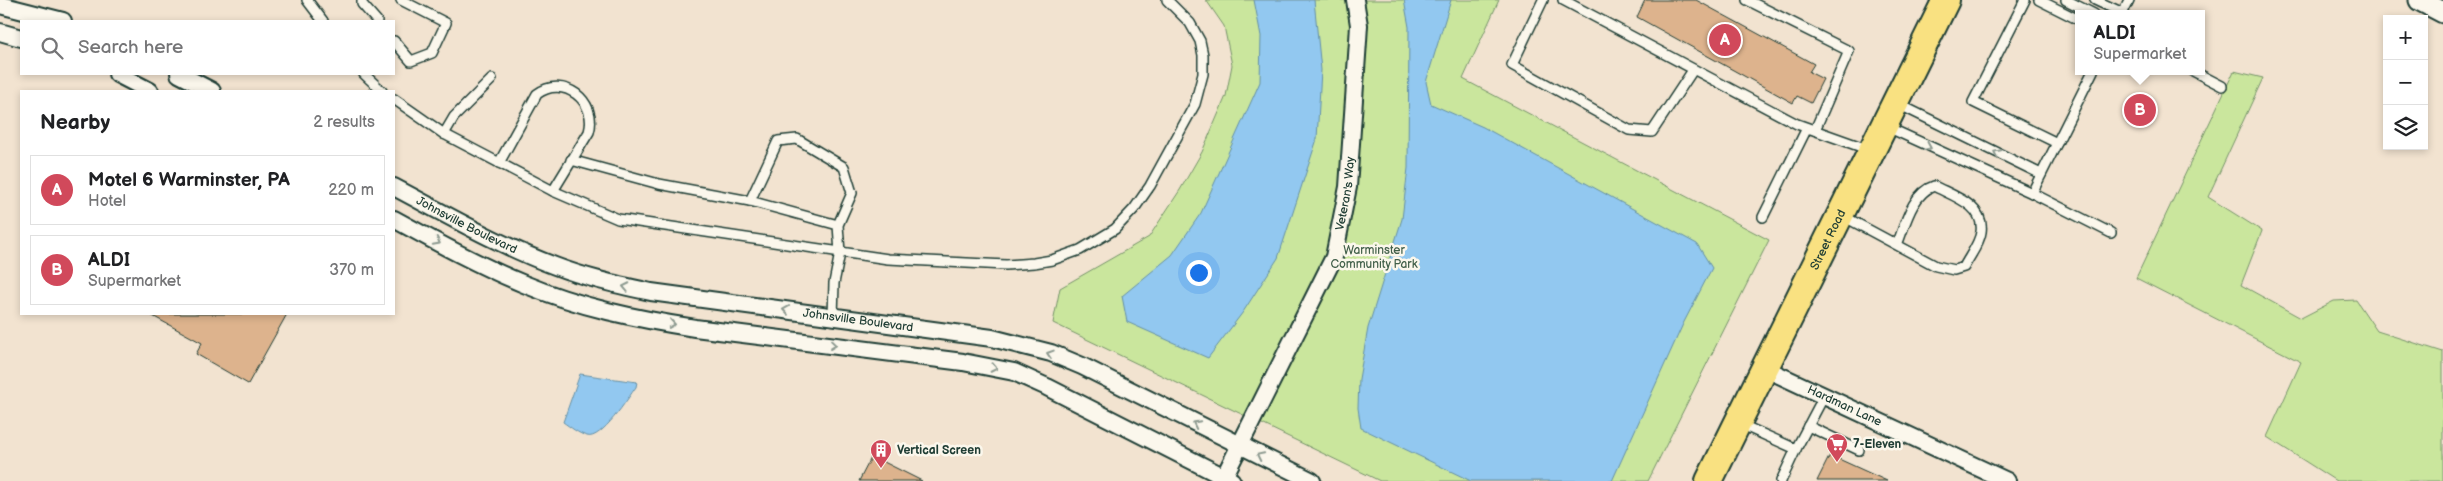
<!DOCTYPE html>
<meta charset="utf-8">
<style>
:root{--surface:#fff;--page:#f6f6f6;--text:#202124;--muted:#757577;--line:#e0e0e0;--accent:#d1495b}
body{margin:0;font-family:"Balsamiq Sans",sans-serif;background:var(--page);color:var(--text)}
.controls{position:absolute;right:15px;top:15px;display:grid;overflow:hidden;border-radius:0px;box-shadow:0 2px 8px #0003}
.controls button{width:45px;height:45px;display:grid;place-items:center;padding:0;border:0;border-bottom:1px solid var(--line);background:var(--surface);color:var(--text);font:25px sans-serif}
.you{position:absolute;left:1198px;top:272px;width:18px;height:18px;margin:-12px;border:4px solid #fff;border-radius:50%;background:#1a73e8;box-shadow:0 0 0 8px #1a73e833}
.badge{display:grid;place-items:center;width:32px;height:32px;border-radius:50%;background:var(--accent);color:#fff;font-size:16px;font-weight:700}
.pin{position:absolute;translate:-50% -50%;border:2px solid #fff;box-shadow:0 1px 5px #0006}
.popup{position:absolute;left:2075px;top:10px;width:130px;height:65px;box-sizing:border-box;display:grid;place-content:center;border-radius:0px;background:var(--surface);filter:drop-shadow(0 1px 4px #0005);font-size:16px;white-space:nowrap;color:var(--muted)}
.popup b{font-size:19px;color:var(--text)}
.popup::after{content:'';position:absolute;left:50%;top:100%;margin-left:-10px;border:10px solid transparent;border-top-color:var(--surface)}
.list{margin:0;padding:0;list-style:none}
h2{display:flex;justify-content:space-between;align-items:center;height:65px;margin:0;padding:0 20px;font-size:21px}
h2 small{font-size:16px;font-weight:400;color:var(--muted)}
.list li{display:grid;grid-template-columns:32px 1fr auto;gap:15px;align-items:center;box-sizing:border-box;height:70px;margin:0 10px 10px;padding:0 10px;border:1px solid var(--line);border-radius:0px}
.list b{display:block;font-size:19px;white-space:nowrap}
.list p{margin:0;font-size:16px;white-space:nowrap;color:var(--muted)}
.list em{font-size:16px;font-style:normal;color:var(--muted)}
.icon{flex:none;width:28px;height:28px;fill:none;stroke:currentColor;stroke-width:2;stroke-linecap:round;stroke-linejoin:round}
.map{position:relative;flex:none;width:2443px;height:481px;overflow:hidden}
.search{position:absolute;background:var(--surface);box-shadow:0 2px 8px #0003;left:20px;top:20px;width:375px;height:55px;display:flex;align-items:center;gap:12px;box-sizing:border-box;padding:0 18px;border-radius:0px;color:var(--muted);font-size:19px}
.panel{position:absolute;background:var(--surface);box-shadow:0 2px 8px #0003;left:20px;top:90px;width:375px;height:225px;border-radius:0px}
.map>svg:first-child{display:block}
</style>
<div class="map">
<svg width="2443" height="481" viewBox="0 0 2443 481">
<rect width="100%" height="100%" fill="#f2e3d0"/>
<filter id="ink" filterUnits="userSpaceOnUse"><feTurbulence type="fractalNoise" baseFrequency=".02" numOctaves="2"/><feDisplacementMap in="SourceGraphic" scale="10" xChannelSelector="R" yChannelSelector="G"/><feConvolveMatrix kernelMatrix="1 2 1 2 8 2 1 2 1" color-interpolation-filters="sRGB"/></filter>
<g filter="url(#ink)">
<g fill="#cae69d" stroke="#749268">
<polygon points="1206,0 1499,0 1463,79 1769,240 1648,481 1380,481 1053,323 1060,288 1149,237 1180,190 1202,152 1226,96 1232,65 1224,26"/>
<polygon points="2234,71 2263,78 2208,197 2262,231 2241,285 2301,318 2334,301 2356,300 2377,331 2443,352 2443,481 2336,481 2267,437 2301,362 2136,278"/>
</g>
<g fill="#92c8f0" stroke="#6490a5">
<polygon points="1254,0 1314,0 1321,70 1317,139 1278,258 1243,312 1208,358 1127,322 1122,296 1172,255 1201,213 1260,82 1261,36"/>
<polygon points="1404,0 1451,0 1426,82 1431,104 1483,127 1697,244 1712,268 1683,324 1612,481 1471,481 1361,428 1358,408 1359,379 1368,328 1402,219 1408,168 1409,27"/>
<path d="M580,374L637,382L636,387C628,398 601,441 587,436C579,434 570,427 563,422Z"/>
</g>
<g fill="#ddb38d" stroke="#1f3d34">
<polygon points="1645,0 1696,0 1814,64 1809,72 1823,79 1811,103 1797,96 1793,103 1637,17"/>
<polygon points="149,314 287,314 248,384 196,354 202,343"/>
<polygon points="1830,455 1887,481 1817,481"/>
<polygon points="872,456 922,481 859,481"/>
</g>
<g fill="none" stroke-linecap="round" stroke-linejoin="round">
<g stroke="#1f3d34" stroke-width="12">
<g id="service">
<polyline points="307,0 323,21"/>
<polyline points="362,0 362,4 377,21"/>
<polyline points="1543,0 1512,65 1629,130 1652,132 1693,70"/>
<polyline points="1563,0 1797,124 1870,150"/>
<polyline points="1747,0 1849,51 1815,130"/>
<polyline points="2025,0 1973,102 2057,143"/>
<polyline points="2039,0 2079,20"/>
<polyline points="2066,0 2094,14"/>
<polyline points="2095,0 2123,13"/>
<polyline points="2122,14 2129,0"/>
<polyline points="394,41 411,61 432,53 446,23 401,0"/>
<polyline points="2193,71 2222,86"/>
<polyline points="364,74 382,91"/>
<polyline points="394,99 444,134 553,191 618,219 888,259 1006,265 1034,263 1052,260 1080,250 1115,229 1134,209 1150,186 1195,104 1203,74 1203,55 1200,41 1190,23 1167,0"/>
<polyline points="1898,104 2041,174"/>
<polyline points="1885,126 2032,193 2111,233"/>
<polyline points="444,134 454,117 492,79"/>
<polyline points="571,160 659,184 750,201"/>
<path d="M499,163L537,94C563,74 598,101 589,132L553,191"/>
<polyline points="2032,193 2093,71"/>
<path d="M1843,216L1936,266L1954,270L1964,267C1969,257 1980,243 1981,232C1985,205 1953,196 1934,186C1912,193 1905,225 1897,245"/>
<polyline points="1763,217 1807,128"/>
<polyline points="833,317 834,283 840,253 838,225 852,193 844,167 797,139 778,141 750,201 838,225"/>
<polyline points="1740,424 1796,449 1781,481"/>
<polyline points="1808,426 1859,450"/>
<polyline points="1796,449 1824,396"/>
</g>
</g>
<g stroke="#1f3d34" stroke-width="20">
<g id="minor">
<polyline points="0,5 63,21"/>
<polyline points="0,32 21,38"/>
<polyline points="117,74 150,91"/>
<polyline points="179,74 212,91"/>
<path id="s1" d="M394,187C447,215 499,245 555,266C586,278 619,285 651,292L992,338L1051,353L1082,366L1312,481"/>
<path d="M394,219C436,242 480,266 524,284C579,307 637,319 695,328L963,362L1014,372L1047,387L1232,481"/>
<path id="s2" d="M1764,368L2007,481"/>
<path id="s3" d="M1222,481L1334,257L1348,187L1358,41L1359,25L1355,0"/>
</g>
</g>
<g stroke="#1f3d34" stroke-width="25">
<polyline id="tertiary" points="2420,0 2443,12"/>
</g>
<g stroke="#1f3d34" stroke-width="30">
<g id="primary">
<path id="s4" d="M1709,481L1946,0"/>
</g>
</g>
<use href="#service" stroke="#fbf7ec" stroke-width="9"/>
<use href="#minor" stroke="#fbf7ec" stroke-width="16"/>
<use href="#tertiary" stroke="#fbf7ec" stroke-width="21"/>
<use href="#primary" stroke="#f9e181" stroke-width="26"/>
</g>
<defs><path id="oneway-chevron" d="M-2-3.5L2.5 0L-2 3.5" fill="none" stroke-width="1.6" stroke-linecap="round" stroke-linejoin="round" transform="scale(1.25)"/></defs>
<g stroke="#8d9a90">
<use href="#oneway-chevron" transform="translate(1928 147) rotate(24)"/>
<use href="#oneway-chevron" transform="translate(1997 153) rotate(-154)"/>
<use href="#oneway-chevron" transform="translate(437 242) rotate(27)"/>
<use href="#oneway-chevron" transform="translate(626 287) rotate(-168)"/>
<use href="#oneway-chevron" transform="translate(786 310) rotate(-172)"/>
<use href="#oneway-chevron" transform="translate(672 324) rotate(9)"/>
<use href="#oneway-chevron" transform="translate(833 345) rotate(7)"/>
<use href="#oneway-chevron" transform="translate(1050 354) rotate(-162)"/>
<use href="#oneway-chevron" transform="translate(994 368) rotate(12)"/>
<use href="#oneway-chevron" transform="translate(1196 424) rotate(-153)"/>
<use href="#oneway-chevron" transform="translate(1260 456) rotate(-154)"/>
</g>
</g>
<defs>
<g id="supermarket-pin" transform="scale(1.125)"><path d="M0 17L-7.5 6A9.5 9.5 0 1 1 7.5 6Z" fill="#d1495b" stroke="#fbf7ec"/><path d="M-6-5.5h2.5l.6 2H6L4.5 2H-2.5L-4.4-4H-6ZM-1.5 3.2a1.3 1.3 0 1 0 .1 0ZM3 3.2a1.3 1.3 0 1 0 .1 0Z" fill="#fff"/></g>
<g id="building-pin" transform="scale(1.125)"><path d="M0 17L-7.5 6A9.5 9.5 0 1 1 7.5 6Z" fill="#d1495b" stroke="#fbf7ec"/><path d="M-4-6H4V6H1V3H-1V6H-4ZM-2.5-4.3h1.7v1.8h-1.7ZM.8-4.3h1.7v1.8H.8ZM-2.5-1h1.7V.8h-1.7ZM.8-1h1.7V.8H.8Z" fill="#fff"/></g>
</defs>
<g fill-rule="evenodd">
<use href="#supermarket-pin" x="1837" y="444"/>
<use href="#building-pin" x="881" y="450"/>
</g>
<g text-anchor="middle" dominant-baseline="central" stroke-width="5" stroke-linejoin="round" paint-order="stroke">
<g font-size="12" fill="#1f3d34" stroke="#fbf7ec">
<text stroke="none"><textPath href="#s3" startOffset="315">Veteran's Way</textPath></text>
<text stroke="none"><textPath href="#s1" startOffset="82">Johnsville Boulevard</textPath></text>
<text stroke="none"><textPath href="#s4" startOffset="269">Street Road</textPath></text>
<text stroke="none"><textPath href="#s1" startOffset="488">Johnsville Boulevard</textPath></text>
<text stroke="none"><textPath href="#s2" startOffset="89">Hardman Lane</textPath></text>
</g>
<g font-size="12" fill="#415f49" stroke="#fbf7ec">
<text x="1374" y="250">Warminster<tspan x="1374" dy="14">Community Park</tspan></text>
</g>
<g font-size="12" font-weight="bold" fill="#1f3d34" stroke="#fbf7ec" text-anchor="start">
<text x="1853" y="444">7-Eleven</text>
<text x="897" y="450">Vertical Screen</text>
</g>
</g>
</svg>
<div class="controls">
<button>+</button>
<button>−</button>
<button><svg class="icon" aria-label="layers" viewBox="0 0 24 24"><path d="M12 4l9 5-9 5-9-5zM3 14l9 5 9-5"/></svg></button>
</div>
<div class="you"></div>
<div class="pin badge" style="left:1725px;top:40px">A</div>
<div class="pin badge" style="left:2140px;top:110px">B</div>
<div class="popup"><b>ALDI</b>Supermarket</div>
<div class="search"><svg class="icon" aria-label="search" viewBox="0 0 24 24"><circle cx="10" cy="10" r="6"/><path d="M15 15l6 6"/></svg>Search here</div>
<section class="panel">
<h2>Nearby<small>2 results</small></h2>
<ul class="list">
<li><span class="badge">A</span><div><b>Motel 6 Warminster, PA</b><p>Hotel</p></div><em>220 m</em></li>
<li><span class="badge">B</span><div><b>ALDI</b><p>Supermarket</p></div><em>370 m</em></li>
</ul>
</section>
</div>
